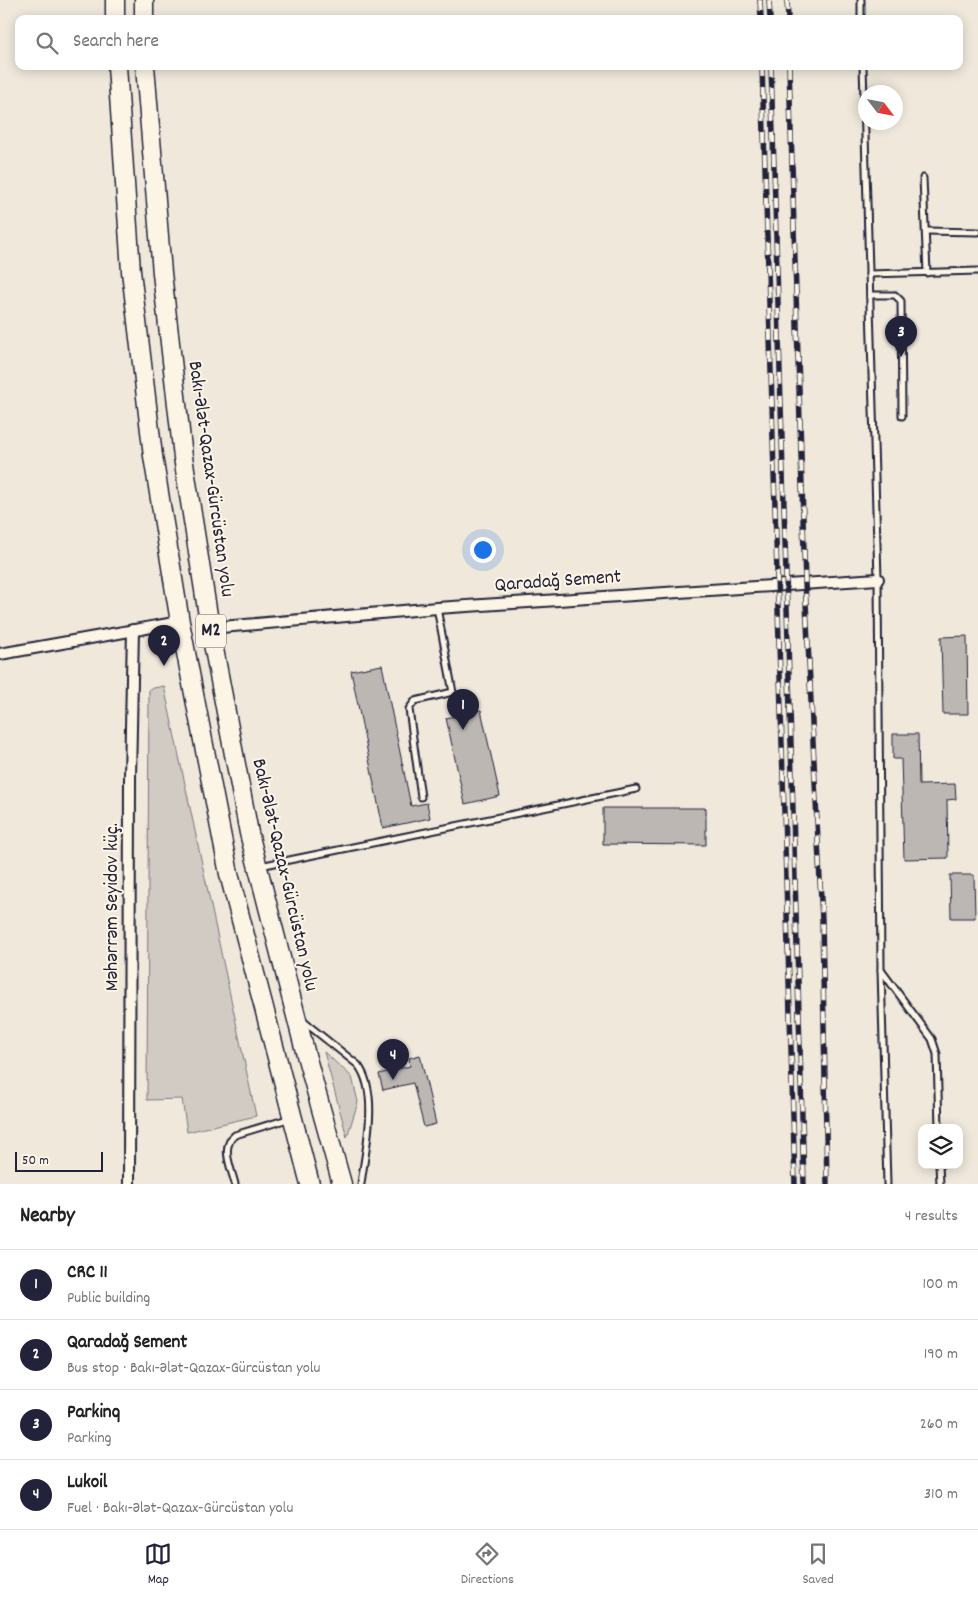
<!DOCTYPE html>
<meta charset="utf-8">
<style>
:root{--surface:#fff;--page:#f2f2f2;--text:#222;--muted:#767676;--line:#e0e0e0;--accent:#22223b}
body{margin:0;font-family:Dekko,sans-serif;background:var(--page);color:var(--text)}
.controls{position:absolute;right:15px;bottom:15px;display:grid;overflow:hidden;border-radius:10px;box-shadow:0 2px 12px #0003}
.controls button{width:45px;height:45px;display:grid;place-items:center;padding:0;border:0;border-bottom:1px solid var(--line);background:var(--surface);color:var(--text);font:25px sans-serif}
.compass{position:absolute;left:858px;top:85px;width:45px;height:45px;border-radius:50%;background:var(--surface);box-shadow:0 2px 12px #0003;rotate:122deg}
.scale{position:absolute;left:15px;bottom:12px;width:88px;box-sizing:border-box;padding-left:5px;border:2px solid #22223b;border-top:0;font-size:14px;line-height:18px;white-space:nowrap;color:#22223b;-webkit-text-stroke:4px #fcf5e5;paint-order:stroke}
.you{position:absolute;left:482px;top:549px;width:18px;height:18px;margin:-12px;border:4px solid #fff;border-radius:50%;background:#1a73e8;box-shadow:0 0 0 8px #1a73e833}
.badge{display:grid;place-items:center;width:32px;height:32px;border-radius:50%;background:var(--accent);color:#fff;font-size:16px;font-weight:700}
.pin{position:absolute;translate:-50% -41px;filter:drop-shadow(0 1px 2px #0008)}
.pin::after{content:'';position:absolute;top:26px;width:18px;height:15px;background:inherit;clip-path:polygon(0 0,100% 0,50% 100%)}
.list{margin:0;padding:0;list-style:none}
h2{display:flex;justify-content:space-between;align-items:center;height:65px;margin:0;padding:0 20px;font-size:21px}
h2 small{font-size:16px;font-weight:400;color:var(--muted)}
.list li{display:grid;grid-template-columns:32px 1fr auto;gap:15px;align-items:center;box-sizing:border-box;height:70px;padding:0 20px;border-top:1px solid var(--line)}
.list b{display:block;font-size:19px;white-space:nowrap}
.list p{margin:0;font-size:16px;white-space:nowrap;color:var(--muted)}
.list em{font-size:16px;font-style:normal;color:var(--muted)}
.icon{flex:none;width:28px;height:28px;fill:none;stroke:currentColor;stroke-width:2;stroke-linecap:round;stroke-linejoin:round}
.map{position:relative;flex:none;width:978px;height:1184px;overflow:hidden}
.search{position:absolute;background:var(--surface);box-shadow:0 2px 12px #0003;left:15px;right:15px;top:15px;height:55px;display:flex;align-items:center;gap:12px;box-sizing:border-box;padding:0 18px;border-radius:10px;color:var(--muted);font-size:19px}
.sheet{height:345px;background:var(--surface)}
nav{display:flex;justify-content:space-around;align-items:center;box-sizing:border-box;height:70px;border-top:1px solid var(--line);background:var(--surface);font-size:14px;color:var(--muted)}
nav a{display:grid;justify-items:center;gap:2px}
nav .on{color:var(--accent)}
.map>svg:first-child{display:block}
</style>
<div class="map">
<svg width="978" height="1184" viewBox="0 0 978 1184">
<rect width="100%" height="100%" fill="#efe8db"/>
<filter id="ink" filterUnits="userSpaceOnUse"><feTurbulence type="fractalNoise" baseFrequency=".02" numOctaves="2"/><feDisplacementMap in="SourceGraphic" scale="10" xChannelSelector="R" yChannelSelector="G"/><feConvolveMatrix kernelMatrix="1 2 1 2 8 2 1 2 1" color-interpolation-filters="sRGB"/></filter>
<g filter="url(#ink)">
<g fill="#d1cbc3" stroke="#7a767f">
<polygon points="164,686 256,1116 187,1132 182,1099 147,1100 149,689"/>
<polygon points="324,1052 352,1077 358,1102 347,1137"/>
</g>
<g fill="#bcb7b3" stroke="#22223b">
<polygon points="967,636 968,714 943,714 941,637"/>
<polygon points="382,665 411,806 427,803 430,818 383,828 351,671"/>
<polygon points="481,710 500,796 465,804 446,718"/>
<polygon points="893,734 918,734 919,785 955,784 956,799 947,800 948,858 904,859 901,759 893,759"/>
<polygon points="603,808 706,808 706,845 603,844"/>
<polygon points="950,875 974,875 975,918 951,918"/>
<polygon points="420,1055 436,1124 424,1127 413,1083 383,1090 379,1074 410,1066 409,1058"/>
</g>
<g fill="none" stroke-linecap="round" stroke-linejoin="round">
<g stroke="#22223b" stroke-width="9">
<g id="lane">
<polyline points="861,0 861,19"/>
<polyline points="863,66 878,579 881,970 887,1184"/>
<polyline points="923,178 927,273"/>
<polyline points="926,231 978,232"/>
<polyline points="869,274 978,271"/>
<polyline points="870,295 895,295 901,301 902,416"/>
<polyline points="437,608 455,703"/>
<polyline points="421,797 409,709 415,701 453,692"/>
<polyline points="260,866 636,789"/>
<polyline points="881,970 932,1039 937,1054 939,1128"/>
<path d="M303,1021L358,1065C380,1094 365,1150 361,1184"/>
<polyline points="939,1165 940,1184"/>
<path d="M235,1184C231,1167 220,1147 235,1135L291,1118"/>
</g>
</g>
<g stroke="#22223b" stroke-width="14">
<g id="street">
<polyline points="210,628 437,608 878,579"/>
<polyline points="0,654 180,622"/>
<polyline points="129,1184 130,777 133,630"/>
</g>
</g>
<g stroke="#22223b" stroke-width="21">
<g id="highway">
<polyline points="115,0 115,19"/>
<polyline points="144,0 144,19"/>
<polyline points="117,66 131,271 153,456 180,622 229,874 310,1184"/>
<polyline points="145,66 162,273 183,457 210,628 249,833 306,1055 342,1184"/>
</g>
</g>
<use href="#lane" stroke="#fcf5e5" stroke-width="5"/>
<use href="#street" stroke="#fcf5e5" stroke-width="10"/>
<use href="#highway" stroke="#fcf5e5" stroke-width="18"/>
<g stroke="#22223b" stroke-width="5.5">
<g id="rail">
<polyline points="760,0 761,19"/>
<polyline points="769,0 770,19"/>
<polyline points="787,0 788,19"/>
<polyline points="762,66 795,1184"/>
<polyline points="771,66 804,1184"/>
<polyline points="789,66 805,583 822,920 827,1184"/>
</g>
</g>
<use href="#rail" stroke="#fcf5e5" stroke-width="4" stroke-dasharray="11" stroke-linecap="butt"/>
</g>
</g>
<g text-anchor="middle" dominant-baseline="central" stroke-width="4" stroke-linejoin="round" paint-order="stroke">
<rect fill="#fcf5e5" stroke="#63616e" stroke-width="1" x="196" y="614.5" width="30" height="33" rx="4"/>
<g font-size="19" font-weight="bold" fill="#22223b">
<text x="211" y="631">M2</text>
</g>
<g font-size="20" fill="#22223b" stroke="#fcf5e5">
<text transform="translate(210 479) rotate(82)">Bakı-Ələt-Qazax-Gürcüstan yolu</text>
<text transform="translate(558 582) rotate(-4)">Qaradağ Sement</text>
<text transform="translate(284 875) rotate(77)">Bakı-Ələt-Qazax-Gürcüstan yolu</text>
<text transform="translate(113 907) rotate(-90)">Məhərrəm Seyidov küç.</text>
</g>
</g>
</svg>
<div class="controls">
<button><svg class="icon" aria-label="layers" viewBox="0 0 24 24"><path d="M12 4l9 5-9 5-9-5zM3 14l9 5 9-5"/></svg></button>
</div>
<svg class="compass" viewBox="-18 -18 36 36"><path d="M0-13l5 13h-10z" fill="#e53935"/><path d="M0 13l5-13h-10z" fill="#767676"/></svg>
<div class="scale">50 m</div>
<div class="you"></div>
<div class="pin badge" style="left:463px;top:730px">1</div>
<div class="pin badge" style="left:164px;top:666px">2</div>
<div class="pin badge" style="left:901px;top:357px">3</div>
<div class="pin badge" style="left:393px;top:1080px">4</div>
<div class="search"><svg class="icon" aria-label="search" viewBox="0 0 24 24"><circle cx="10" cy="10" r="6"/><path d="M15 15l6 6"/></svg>Search here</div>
</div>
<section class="sheet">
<h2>Nearby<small>4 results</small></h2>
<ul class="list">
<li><span class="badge">1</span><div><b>CRC 11</b><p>Public building</p></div><em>100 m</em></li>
<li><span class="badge">2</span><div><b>Qaradağ Sement</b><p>Bus stop · Bakı-Ələt-Qazax-Gürcüstan yolu</p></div><em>190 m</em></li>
<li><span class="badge">3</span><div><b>Parkinq</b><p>Parking</p></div><em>260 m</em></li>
<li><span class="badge">4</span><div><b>Lukoil</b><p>Fuel · Bakı-Ələt-Qazax-Gürcüstan yolu</p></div><em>310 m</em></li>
</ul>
</section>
<nav>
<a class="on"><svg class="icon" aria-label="map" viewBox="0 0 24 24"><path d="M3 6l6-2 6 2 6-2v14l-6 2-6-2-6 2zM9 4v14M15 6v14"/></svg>Map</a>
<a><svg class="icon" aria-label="directions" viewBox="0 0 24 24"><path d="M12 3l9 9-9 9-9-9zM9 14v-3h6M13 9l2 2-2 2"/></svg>Directions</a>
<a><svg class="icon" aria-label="saved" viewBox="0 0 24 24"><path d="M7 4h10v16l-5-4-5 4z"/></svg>Saved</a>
</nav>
